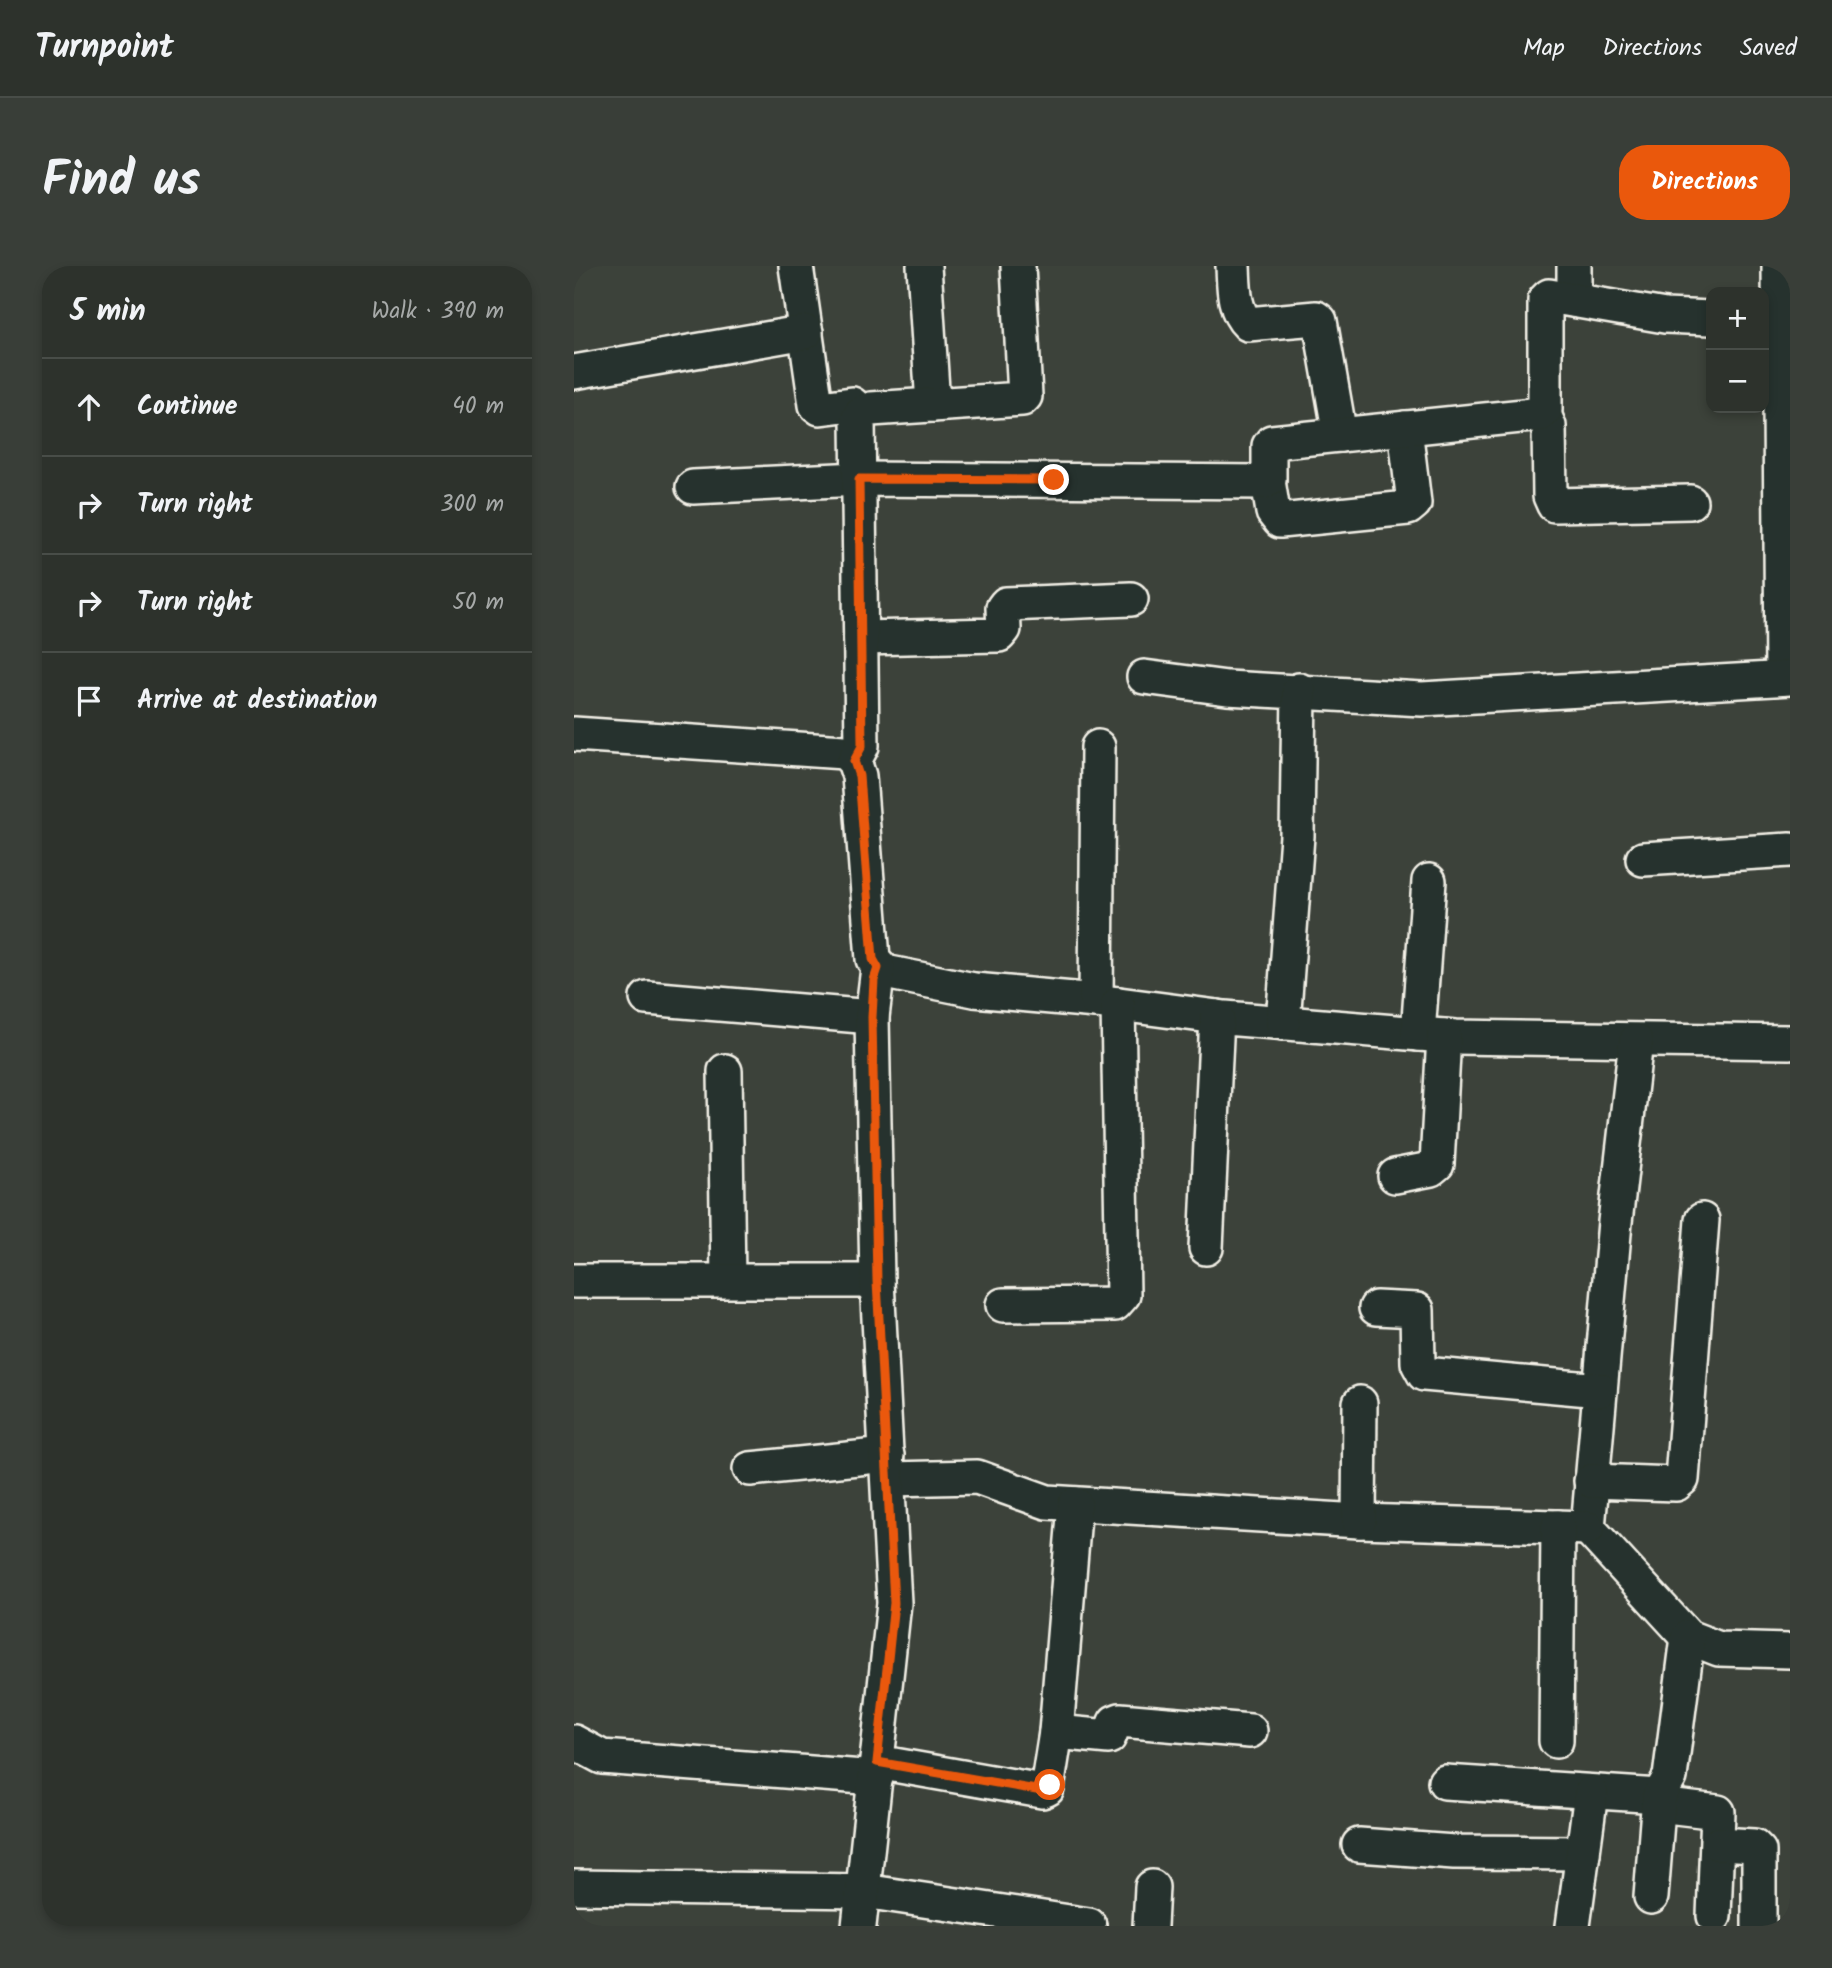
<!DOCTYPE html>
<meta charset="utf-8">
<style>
:root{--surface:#2d322c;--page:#393e38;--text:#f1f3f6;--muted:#a7aaa9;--line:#484d48;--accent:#ea580c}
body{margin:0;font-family:Kalam,sans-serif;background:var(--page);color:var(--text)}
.controls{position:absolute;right:21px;top:21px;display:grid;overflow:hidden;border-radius:14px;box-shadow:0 4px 10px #0003}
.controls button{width:63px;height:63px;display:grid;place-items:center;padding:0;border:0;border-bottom:2px solid var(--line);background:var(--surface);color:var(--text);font:35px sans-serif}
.stop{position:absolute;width:21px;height:21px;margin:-16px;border:5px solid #ea580c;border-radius:50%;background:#fff}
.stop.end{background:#ea580c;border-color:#fff;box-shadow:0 2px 7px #0008}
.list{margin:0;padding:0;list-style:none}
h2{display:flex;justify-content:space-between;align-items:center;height:91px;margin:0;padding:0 28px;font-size:30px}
h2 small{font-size:23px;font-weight:400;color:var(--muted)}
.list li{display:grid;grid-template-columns:46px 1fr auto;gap:21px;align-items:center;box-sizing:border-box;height:98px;padding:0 28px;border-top:2px solid var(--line)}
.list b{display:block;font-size:26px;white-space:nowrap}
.list em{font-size:23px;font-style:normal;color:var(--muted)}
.icon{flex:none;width:38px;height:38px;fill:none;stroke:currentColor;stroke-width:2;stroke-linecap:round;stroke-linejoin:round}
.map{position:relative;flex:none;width:1216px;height:1660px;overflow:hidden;border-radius:28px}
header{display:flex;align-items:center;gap:42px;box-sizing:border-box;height:98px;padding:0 35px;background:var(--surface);border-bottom:2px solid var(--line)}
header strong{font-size:33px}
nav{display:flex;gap:38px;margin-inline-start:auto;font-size:24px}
.intro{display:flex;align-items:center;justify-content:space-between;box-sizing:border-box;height:168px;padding:0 42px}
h1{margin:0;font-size:49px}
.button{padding:18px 32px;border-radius:28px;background:var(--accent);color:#fff;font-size:24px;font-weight:700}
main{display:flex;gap:42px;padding:0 42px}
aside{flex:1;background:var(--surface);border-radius:28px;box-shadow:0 4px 10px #0003}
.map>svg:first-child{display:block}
</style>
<header>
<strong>Turnpoint</strong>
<nav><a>Map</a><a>Directions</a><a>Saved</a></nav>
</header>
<div class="intro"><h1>Find us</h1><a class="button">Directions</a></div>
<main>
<aside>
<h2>5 min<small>Walk · 390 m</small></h2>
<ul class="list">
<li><svg class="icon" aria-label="ahead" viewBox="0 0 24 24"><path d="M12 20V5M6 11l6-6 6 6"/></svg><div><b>Continue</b></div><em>40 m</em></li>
<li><svg class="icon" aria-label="right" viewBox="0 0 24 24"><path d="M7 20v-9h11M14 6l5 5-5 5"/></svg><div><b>Turn right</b></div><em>300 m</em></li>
<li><svg class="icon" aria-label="right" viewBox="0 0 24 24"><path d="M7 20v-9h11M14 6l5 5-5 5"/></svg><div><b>Turn right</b></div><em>50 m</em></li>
<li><svg class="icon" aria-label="arrive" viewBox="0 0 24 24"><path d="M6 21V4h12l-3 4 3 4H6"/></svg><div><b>Arrive at destination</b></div></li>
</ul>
</aside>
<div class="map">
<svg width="1216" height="1660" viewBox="0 0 1216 1660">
<rect width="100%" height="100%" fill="#3c423a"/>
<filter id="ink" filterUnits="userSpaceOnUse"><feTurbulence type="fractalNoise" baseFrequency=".0143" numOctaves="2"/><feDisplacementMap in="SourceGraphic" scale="14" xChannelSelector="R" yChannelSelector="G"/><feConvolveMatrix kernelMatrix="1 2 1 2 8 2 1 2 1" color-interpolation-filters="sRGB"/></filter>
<g filter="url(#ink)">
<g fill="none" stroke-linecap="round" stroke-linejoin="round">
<g stroke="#f4f1e8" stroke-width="38">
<g id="minor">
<polyline points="222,0 242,139 246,142 278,138 287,147"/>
<polyline points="350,0 359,139"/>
<path d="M659,0C660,20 659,44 674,58L742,52L746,55L766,169"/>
<polyline points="1000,0 1000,34"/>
<polyline points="1205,0 1208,412"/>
<polyline points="0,106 232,66"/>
<polyline points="969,146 975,160 976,230 980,239 1116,236"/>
<polyline points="694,215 699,246 706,255 834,242 840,237 831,162"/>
<polyline points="119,221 285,213 690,216 695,214 695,180 698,176 967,148 971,144 971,34 975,30 1091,50 1137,52"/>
<polyline points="287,372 425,369 430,363 429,342 432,338 557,333"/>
<polyline points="570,411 653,422 848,433 1216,412"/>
<polyline points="0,468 270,486 280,495 285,510 299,693 311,706 400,724 522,735 651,752 882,771 1216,776"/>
<polyline points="280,495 288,480 284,153 287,147 297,143 448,133 451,130 444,0"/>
<polyline points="1069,593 1216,584"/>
<polyline points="73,732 298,751"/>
<polyline points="522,735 524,481"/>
<polyline points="709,757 723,570 725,424"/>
<polyline points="844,768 855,615"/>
<polyline points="1062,775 1041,956 1014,1262 1114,1371 1145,1383 1216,1385"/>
<polyline points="151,805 154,1014"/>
<polyline points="821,910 857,903 863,898 870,770"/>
<polyline points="632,982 643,751"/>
<polyline points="0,1015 303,1015"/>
<polyline points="429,1039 541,1038 549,1029 544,738"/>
<polyline points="802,1042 843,1044 844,1097 850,1108 1026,1124"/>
<polyline points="176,1203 313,1189"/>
<polyline points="315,1213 403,1211 473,1236 785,1255 1014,1262"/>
<polyline points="1017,1215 1102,1218 1108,1213 1128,954"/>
<polyline points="785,1255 786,1137"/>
<polyline points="482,1466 535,1471 541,1456 546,1454 676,1465"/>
<polyline points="982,1475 984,1261"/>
<polyline points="0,1476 28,1491 302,1512"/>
<polyline points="303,1496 468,1525 473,1523 482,1466 501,1238"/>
<polyline points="871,1516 1085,1530"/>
<polyline points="1084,1539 1144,1546 1140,1650"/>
<polyline points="1144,1578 1180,1580 1185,1585 1185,1660"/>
<polyline points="785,1579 880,1586 1009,1587"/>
<polyline points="0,1621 290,1625 515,1659"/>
<polyline points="1077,1631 1085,1530 1096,1511 1114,1371"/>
<polyline points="285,1660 320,1337 303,1015 298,751 304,702"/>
<polyline points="576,1660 578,1621"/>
<polyline points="999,1660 1017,1527"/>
</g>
</g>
<use href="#minor" stroke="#26332d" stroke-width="33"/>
</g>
</g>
<g fill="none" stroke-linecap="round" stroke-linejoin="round" filter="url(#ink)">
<polyline stroke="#ea580c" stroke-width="9" points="476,1519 468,1525 303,1496 320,1337 303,1015 298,751 300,714 304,702 299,693 285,510 280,495 288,480 285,213 480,214"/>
</g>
</svg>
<div class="controls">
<button>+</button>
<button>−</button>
</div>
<div class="stop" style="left:476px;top:1519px"></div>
<div class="stop end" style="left:480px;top:214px"></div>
</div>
</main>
